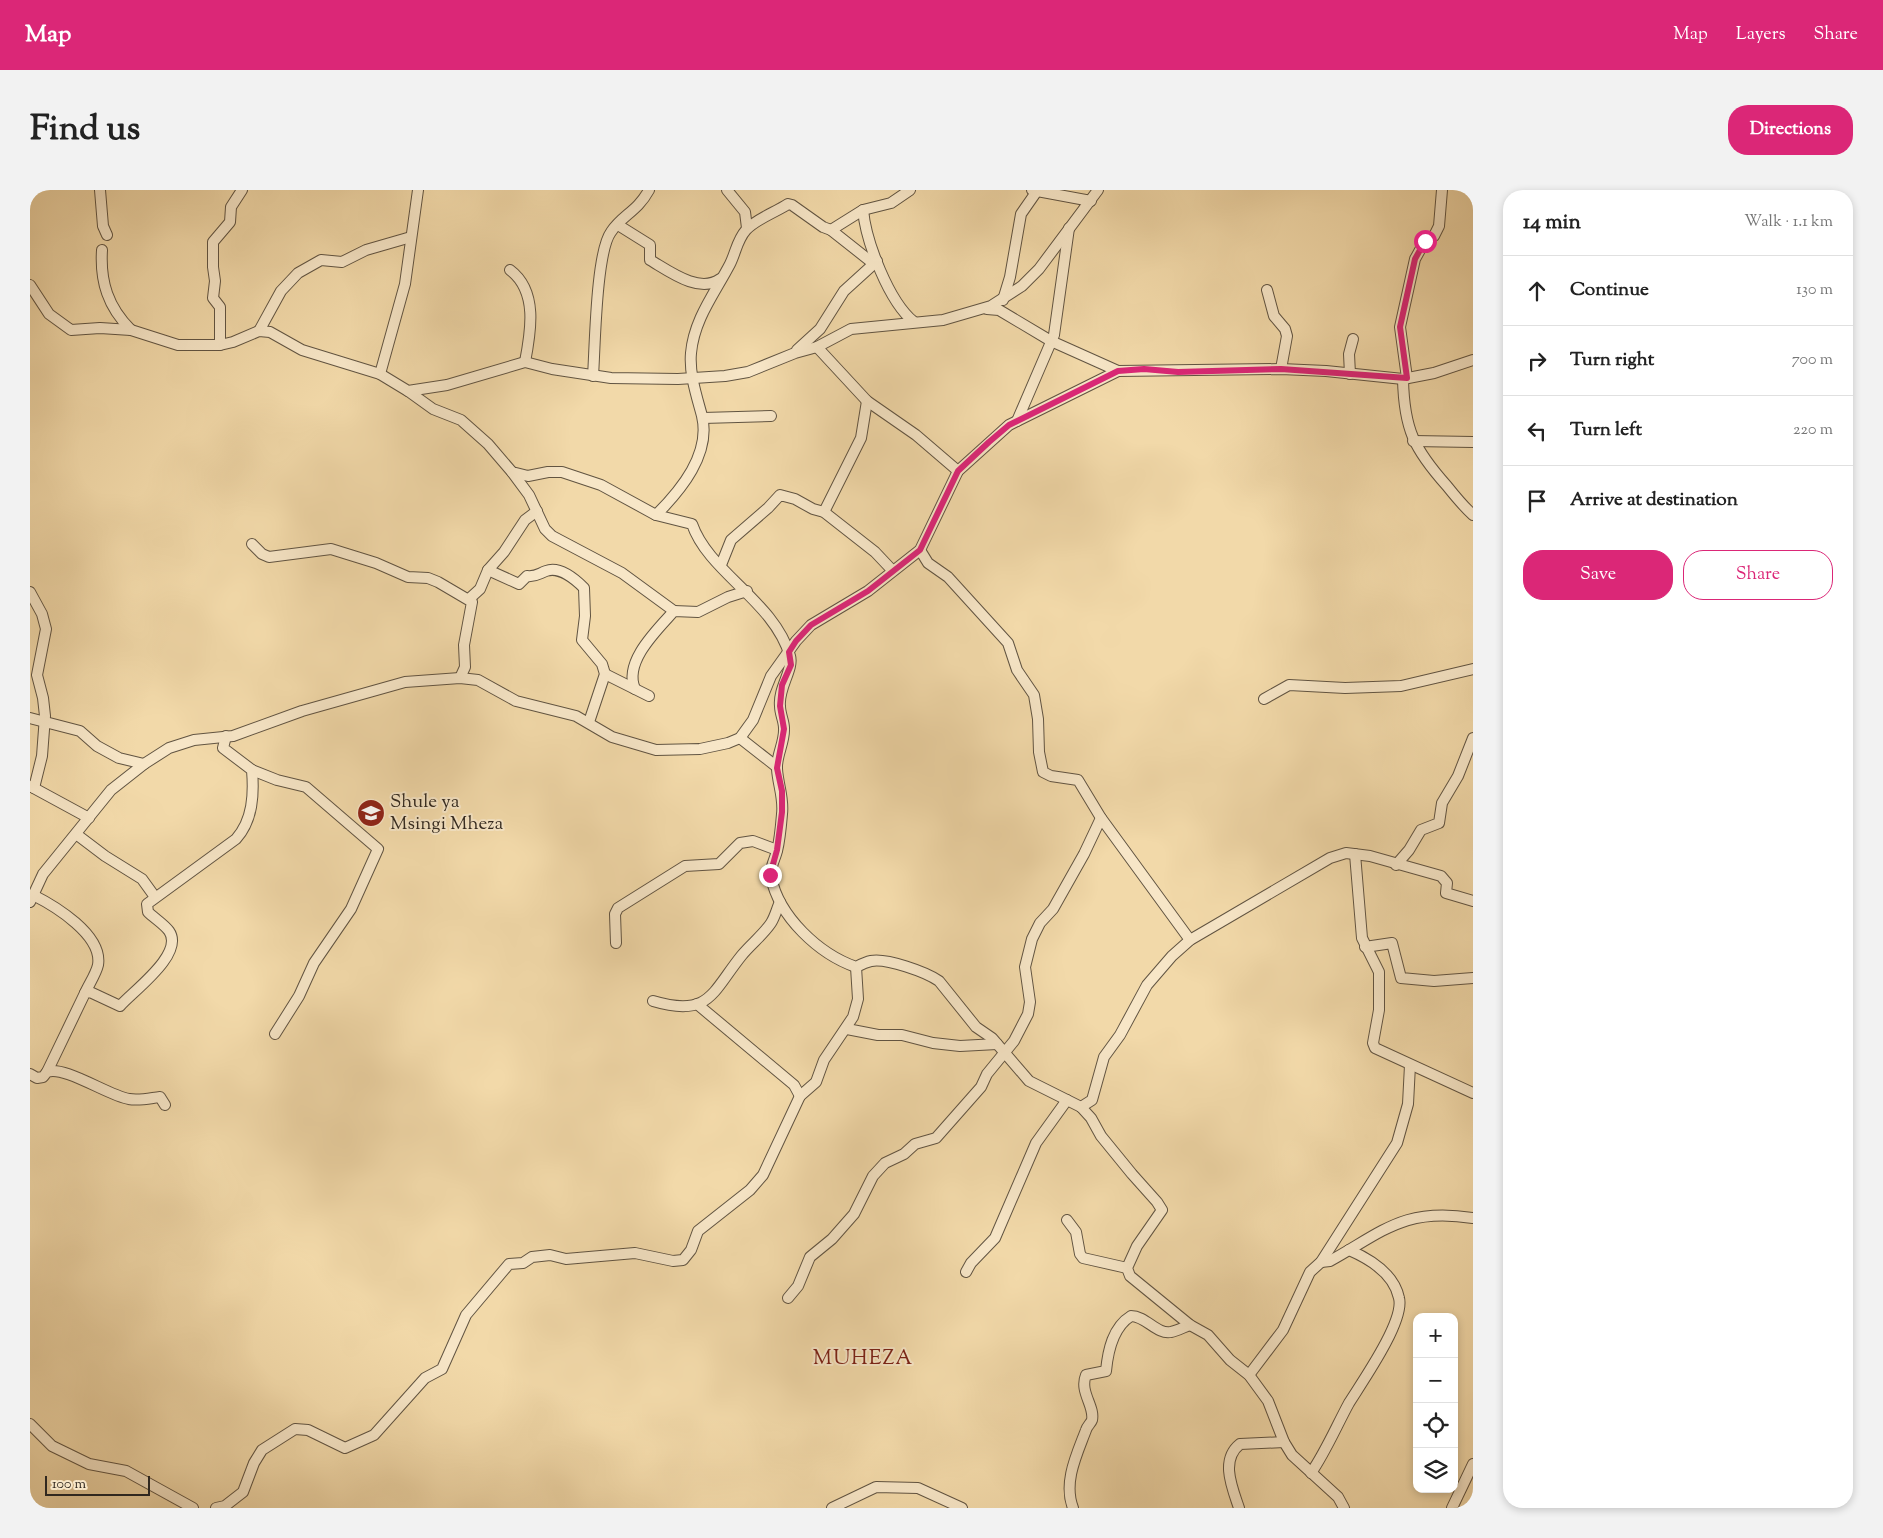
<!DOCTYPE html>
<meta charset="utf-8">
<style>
:root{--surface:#fff;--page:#f2f2f2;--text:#222;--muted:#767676;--line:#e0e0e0;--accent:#db2777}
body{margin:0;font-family:"Sorts Mill Goudy",serif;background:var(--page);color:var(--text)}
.controls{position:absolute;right:15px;bottom:15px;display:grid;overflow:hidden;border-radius:10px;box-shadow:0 2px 8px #0003}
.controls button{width:45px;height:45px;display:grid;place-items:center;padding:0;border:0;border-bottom:1px solid var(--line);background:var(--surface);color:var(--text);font:25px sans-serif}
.scale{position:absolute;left:15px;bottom:12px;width:105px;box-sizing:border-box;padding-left:5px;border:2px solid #31281f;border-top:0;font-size:14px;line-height:18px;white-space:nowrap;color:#31281f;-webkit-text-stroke:4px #f7e6c7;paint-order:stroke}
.stop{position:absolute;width:15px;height:15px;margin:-11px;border:4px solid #db2777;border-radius:50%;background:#fff}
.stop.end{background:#db2777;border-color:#fff;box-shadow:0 1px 5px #0008}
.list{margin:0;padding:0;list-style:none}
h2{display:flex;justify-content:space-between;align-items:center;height:65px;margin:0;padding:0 20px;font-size:21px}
h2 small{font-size:16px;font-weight:400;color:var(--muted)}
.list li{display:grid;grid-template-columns:32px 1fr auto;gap:15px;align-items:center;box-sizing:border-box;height:70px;padding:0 20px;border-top:1px solid var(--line)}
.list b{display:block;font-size:19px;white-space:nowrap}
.list em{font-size:16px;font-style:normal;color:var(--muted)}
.actions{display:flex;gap:10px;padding:15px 20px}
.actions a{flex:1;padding:11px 0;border:1px solid var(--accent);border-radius:20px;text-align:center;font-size:18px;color:var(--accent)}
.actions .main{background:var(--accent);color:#fff}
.icon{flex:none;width:28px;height:28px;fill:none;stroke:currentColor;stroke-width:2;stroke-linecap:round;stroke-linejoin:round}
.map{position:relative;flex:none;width:1443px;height:1318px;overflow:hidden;border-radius:20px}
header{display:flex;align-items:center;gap:30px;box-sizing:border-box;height:70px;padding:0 25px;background:var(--accent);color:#fff}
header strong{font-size:24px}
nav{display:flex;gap:28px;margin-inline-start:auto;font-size:18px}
.intro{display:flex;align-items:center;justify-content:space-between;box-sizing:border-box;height:120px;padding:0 30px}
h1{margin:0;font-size:35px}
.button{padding:12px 22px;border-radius:20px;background:var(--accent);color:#fff;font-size:18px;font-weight:700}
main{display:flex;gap:30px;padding:0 30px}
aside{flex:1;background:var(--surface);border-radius:20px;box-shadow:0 2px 8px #0003}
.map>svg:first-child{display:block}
</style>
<header>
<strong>Map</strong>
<nav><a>Map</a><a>Layers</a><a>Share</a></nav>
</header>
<div class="intro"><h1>Find us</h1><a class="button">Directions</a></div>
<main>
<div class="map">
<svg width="1443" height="1318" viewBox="0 0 1443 1318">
<rect width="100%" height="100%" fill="#f2d9a9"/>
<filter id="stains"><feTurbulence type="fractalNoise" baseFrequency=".004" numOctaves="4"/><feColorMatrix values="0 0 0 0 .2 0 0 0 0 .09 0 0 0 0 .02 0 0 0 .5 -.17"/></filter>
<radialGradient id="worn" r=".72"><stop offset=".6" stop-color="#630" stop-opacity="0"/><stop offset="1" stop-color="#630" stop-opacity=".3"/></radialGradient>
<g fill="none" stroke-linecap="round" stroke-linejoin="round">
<g stroke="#615442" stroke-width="12">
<g id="minor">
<polyline points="70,0 73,36 77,45"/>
<polyline points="697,0 715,22 717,38"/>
<polyline points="1002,0 1061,11"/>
<path d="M833,20C836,52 859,112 884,132"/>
<path d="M588,35L620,55V70C639,81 669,104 690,89"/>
<polyline points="801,40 833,20 861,13 880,0"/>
<path d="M72,60C70,92 78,117 101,140"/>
<path d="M480,80C508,101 501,141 495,172"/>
<polyline points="0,95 19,124 41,140 70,138 101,140 148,155 190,155 203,152 229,141 240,142 272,160 350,184 378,201 417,195 495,172 522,179 581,188 648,189 695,186 718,182 765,163 787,157 821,139 913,130 961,116 992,96 1009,79 1068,0"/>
<polyline points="1237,100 1244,126 1255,139 1257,146 1251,179"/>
<polyline points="973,110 980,87 991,24 1007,1"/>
<polyline points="957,119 969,120 1021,151 1088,181"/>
<polyline points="229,141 251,101 268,83 291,70 312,72 336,60 381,47"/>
<polyline points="190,155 190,117 183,108 185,91 183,77 183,52 200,32 201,17 212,0"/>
<polyline points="787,157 837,211 886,245 928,281"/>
<polyline points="767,160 790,139 814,101 847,71"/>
<polyline points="350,184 375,94 388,0"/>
<polyline points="1320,184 1319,164 1323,149"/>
<path d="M563,186C565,158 566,62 581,42C592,25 607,22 619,0"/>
<polyline points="1377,188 1370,137 1385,69 1395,51 1404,46 1409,36 1412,0"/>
<path d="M1373,189C1374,239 1384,259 1417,296C1425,306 1433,316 1443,325"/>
<path d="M378,201L403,219L431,230L458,254L482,282L498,286L518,282H532L571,295L626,325L662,334C679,383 744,411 760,466C764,479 748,498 750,516C750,524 754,531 754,538C755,552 746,566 747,579C748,595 754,608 752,624C751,636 750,649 747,661C745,669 739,680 741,687C749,727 789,764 826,777C830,775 836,772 841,771C857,768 896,782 909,791L946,837L962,848L999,891L1051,917L1061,928L1071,946L1102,984L1127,1012L1132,1020L1107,1056L1097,1078L1100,1086L1160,1135L1178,1145L1200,1170L1219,1185L1238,1211L1254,1252L1262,1265L1308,1307L1314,1318"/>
<polyline points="673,228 741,226"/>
<polyline points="987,231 1024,145 1039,38"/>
<polyline points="1383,251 1443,252"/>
<polyline points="482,282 499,305 515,339 522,346 592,383 644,421"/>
<polyline points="794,322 831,248 837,211"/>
<path d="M626,325C651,300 681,264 672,226C667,207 659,184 661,163C664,129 685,103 700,74C706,62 707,50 716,40C726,29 746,22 758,14L762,15L793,37L801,40L844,74"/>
<polyline points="222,354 232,364 239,367 301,359 346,373 378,387 398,388 408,392 442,412 434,455 435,477 430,488"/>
<polyline points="890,360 898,373 918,387 978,453 987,480 1004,505 1008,529 1009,562 1013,582 1021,586 1048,590 1071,628 1160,750"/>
<polyline points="691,375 701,350 738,318 750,305 765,309 783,319 794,322 845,362 862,380"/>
<path d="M458,380L489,394L497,386C506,387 508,384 516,381C529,376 545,389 554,398L555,426L552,450L572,474L575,484L559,532"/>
<polyline points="0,402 12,424 16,439 7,485 13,508 15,526 12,566 4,598"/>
<polyline points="439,409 450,399 458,380 474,362 495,330 507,321"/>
<polyline points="575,484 619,506"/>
<path d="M605,499C593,472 627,440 644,421L668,422L698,407L717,401"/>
<polyline points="1234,509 1259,495 1315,498 1371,496 1443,479"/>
<polyline points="0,528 50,541 67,556 89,568 114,574"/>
<polyline points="710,548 747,577"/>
<polyline points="222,580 247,590 276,597 348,659 321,719 284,773 269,806 245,844"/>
<polyline points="0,596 59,628"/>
<polyline points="46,644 75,666 112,689 125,707"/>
<polyline points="1325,664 1332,748 1349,782 1349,820 1343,853 1345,858 1443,903"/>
<polyline points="1366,675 1379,660 1391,640 1409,633 1412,613 1428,586 1443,548"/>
<path d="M3,705C25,716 73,745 68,775C66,784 59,794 55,803"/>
<polyline points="0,712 13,684 81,600 114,574 139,558 164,550 203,546 272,521 375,492 430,488 448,490 486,511 546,526 582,547 626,560 670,559 698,553 710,548 723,530 741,486 766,451 781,435 838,401 890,360 928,281 979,235 1088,181 1251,179 1296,181 1373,189 1404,183 1443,170"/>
<polyline points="586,753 585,724 588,718 655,676 689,674 710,653 723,651 747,660"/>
<polyline points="1335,757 1362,753 1371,788 1404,791 1443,788"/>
<path d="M623,811C680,828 682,802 712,765C721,754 733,745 741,733C745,727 747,718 750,712"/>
<polyline points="667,814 764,895 770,906"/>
<polyline points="817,839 848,845 872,845 903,853 930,856 967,854"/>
<path d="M17,882L55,803L60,802L90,816C103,801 155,764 139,741C134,734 124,728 118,722L117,714L206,649C223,630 224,604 222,580L193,558L196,546"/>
<path d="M0,884L7,888L13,887L17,882C34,875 79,906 99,909C109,911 121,908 130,907L135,915"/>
<polyline points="1051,917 1062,910 1074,867 1090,845 1117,795 1142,766 1160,750 1300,668 1316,663 1340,666 1411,686 1417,693 1416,703 1443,711"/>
<polyline points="1037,1030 1046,1042 1050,1064 1053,1068 1097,1078"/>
<path d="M1291,1072L1300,1071C1354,1041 1375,1017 1443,1028"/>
<polyline points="936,1082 941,1073 965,1048 1006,953 1037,910"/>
<polyline points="758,1108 768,1096 780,1067 802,1049 824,1024 843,986 855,973 874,964 885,954 906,948 951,897 957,884 984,851 998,824 1000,812 995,777 1002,749 1010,733 1023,719 1054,664 1071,628"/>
<polyline points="1219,1185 1253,1140 1280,1082 1291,1072 1367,953 1378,914 1380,875"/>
<polyline points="0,1234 22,1256 59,1274 96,1281 163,1318"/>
<path d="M1281,1283C1296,1261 1306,1237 1319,1213C1332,1192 1375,1131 1369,1108C1364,1084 1340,1069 1319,1060"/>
<polyline points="186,1318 195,1316 213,1302 224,1273 232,1260 265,1239 278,1240 315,1258 344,1245 395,1188 412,1179 436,1125 479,1074 493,1073 502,1067 520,1065 536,1069 605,1063 643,1071 653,1070 661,1060 668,1041 720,1000 733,985 770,906 786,892 794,870 823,827 828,809 826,777"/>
<polyline points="802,1318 846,1297 888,1298 932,1318"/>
<path d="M1043,1318C1033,1292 1047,1264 1056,1240C1057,1236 1061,1233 1062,1230C1065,1216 1049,1202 1056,1185L1076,1181C1078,1160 1083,1137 1101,1126C1116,1126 1127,1145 1141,1142C1147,1141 1154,1137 1160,1135"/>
<path d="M1209,1318C1202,1297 1190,1270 1210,1254L1254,1252"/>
<polyline points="1422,1318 1443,1274"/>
</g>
</g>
<use href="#minor" stroke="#f7e6c7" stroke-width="10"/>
</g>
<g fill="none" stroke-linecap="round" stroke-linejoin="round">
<polyline stroke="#db2777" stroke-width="6" points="740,685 747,660 752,622 752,601 747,578 754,539 750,516 752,495 761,475 759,462 766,451 781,435 838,401 890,360 928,281 959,252 979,235 1088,181 1114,179 1148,182 1251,179 1377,188 1370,137 1385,69 1395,51"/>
</g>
<defs>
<g id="school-disc" transform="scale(1.4375)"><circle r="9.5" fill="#8f2418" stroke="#f7e6c7"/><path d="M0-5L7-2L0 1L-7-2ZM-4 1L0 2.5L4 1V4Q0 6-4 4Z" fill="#fff"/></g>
</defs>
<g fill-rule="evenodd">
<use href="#school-disc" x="341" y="623"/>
</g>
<g text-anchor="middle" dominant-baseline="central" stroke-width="4" stroke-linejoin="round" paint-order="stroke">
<g font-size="19" fill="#31281f" stroke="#f7e6c7" text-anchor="start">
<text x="360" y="612">Shule ya<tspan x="360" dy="22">Msingi Mheza</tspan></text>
</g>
<g font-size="21" letter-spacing="1" fill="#7a1f14" stroke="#f7e6c7">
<text x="833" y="1169">MUHEZA</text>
</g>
</g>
<rect width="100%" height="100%" filter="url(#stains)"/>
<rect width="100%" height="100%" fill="url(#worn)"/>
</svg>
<div class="controls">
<button>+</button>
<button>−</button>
<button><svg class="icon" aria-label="locate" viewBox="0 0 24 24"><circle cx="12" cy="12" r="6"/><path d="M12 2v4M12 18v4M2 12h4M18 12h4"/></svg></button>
<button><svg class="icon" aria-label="layers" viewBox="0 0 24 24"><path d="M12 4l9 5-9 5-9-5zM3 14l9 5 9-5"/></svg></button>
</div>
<div class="scale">100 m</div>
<div class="stop" style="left:1395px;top:51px"></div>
<div class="stop end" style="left:740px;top:685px"></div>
</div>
<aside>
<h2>14 min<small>Walk · 1.1 km</small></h2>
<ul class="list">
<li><svg class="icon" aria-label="ahead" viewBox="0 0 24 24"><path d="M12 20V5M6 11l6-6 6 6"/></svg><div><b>Continue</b></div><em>130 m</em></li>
<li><svg class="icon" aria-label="right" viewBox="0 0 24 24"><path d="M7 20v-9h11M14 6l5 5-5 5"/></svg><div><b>Turn right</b></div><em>700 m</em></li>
<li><svg class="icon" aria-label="left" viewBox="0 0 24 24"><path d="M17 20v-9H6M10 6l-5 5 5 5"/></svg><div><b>Turn left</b></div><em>220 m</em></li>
<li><svg class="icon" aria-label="arrive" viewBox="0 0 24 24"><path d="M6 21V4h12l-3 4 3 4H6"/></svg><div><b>Arrive at destination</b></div></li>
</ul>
<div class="actions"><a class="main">Save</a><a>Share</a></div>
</aside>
</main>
